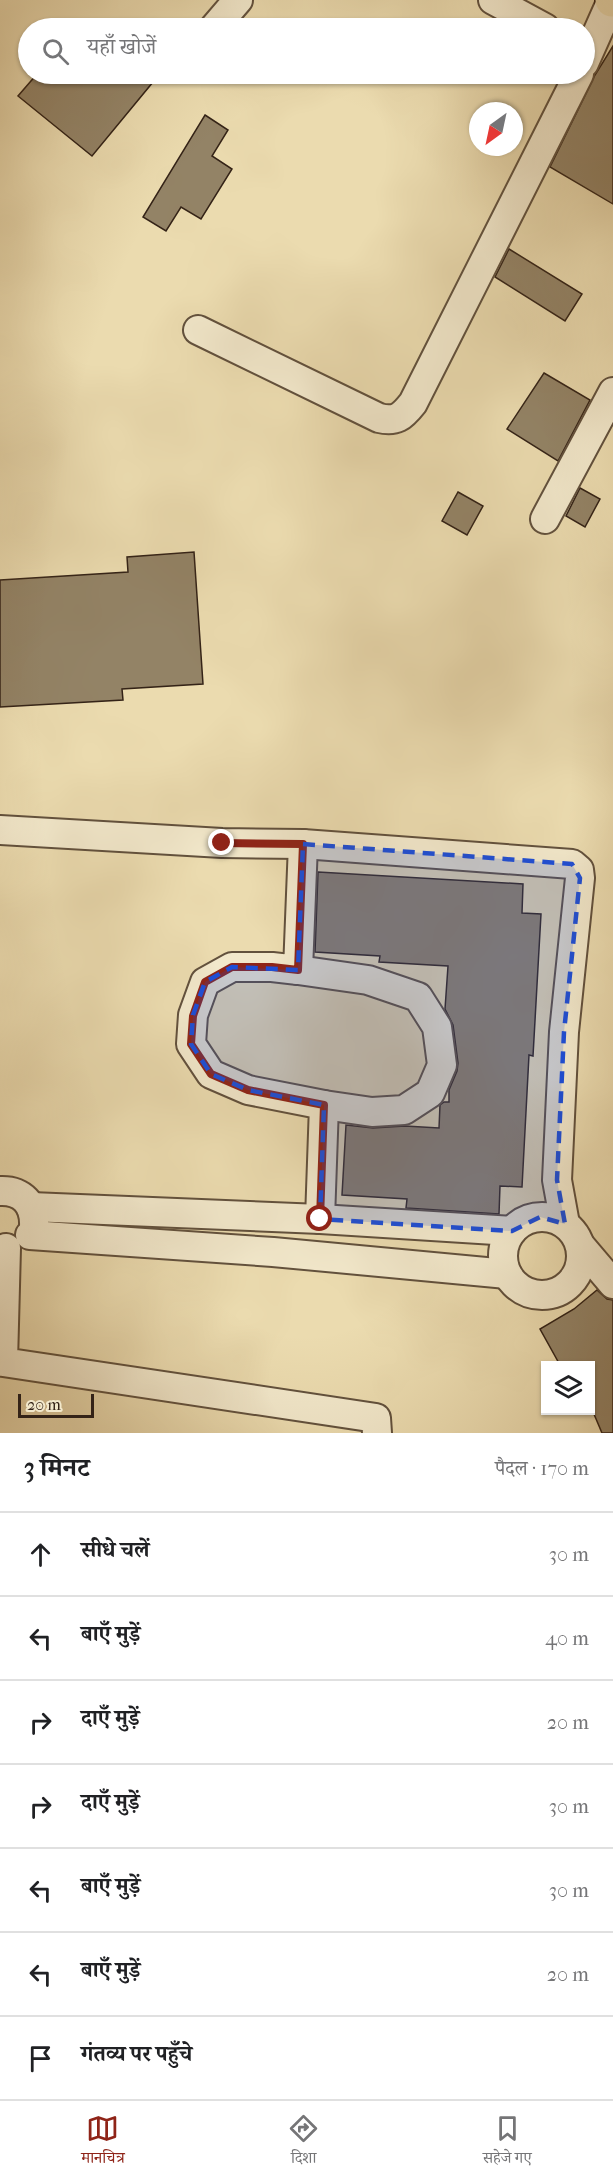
<!DOCTYPE html>
<html lang="hi">
<meta charset="utf-8">
<style>
:root{--surface:#fff;--page:#f6f6f6;--text:#202124;--muted:#757577;--line:#e0e0e0;--accent:#8f2418}
body{margin:0;font-family:"IM FELL French Canon","Noto Serif Devanagari",serif;background:var(--page);color:var(--text)}
.controls{position:absolute;right:18px;bottom:18px;display:grid;overflow:hidden;border-radius:0px;box-shadow:0 2px 4px #0004}
.controls button{width:54px;height:54px;display:grid;place-items:center;padding:0;border:0;border-bottom:2px solid var(--line);background:var(--surface);color:var(--text);font:30px sans-serif}
.compass{position:absolute;left:469px;top:102px;width:54px;height:54px;border-radius:50%;background:var(--surface);box-shadow:0 2px 4px #0004;rotate:213deg}
.scale{position:absolute;left:18px;bottom:15px;width:76px;box-sizing:border-box;padding-left:6px;border:3px solid #342317;border-top:0;font-size:16px;line-height:21px;white-space:nowrap;color:#342317;-webkit-text-stroke:4px #f2e8cb;paint-order:stroke}
.stop{position:absolute;width:18px;height:18px;margin:-14px;border:4px solid #8f2418;border-radius:50%;background:#fff}
.stop.end{background:#8f2418;border-color:#fff;box-shadow:0 2px 6px #0008}
.list{margin:0;padding:0;list-style:none}
h2{display:flex;justify-content:space-between;align-items:center;height:78px;margin:0;padding:0 24px;font-size:26px}
h2 small{font-size:20px;font-weight:400;color:var(--muted)}
.list li{display:grid;grid-template-columns:39px 1fr auto;gap:18px;align-items:center;box-sizing:border-box;height:84px;padding:0 24px;border-top:2px solid var(--line)}
.list b{display:block;font-size:22px;white-space:nowrap}
.list em{font-size:20px;font-style:normal;color:var(--muted)}
.icon{flex:none;width:33px;height:33px;fill:none;stroke:currentColor;stroke-width:2;stroke-linecap:round;stroke-linejoin:round}
.map{position:relative;flex:none;width:613px;height:1433px;overflow:hidden}
.search{position:absolute;background:var(--surface);box-shadow:0 2px 4px #0004;left:18px;right:18px;top:18px;height:66px;display:flex;align-items:center;gap:15px;box-sizing:border-box;padding:0 21px;border-radius:33px;color:var(--muted);font-size:22px}
.sheet{height:666px;background:var(--surface)}
nav{display:flex;justify-content:space-around;align-items:center;box-sizing:border-box;height:84px;border-top:2px solid var(--line);background:var(--surface);font-size:16px;color:var(--muted)}
nav a{display:grid;justify-items:center;gap:3px}
nav .on{color:var(--accent)}
.map>svg:first-child{display:block}
</style>
<div class="map">
<svg width="613" height="1433" viewBox="0 0 613 1433">
<rect width="100%" height="100%" fill="#ebdbaf"/>
<filter id="stains"><feTurbulence type="fractalNoise" baseFrequency=".00333" numOctaves="4"/><feColorMatrix values="0 0 0 0 .2 0 0 0 0 .09 0 0 0 0 .02 0 0 0 .5 -.17"/></filter>
<radialGradient id="worn" r=".72"><stop offset=".6" stop-color="#630" stop-opacity="0"/><stop offset="1" stop-color="#630" stop-opacity=".3"/></radialGradient>
<g fill="#938366" stroke="#342317" stroke-width="1.5">
<polygon points="613,46 613,204 550,167 595,75"/>
<polygon points="37,74 143,74 153,82 92,156 18,96"/>
<polygon points="205,115 228,130 212,156 232,169 201,219 181,207 166,231 143,217"/>
<polygon points="509,249 582,294 565,321 495,277"/>
<polygon points="544,373 590,400 558,461 507,429"/>
<polygon points="580,488 600,499 585,527 566,516"/>
<polygon points="458,492 483,506 467,535 442,521"/>
<polygon points="194,552 203,684 122,689 123,700 0,707 0,580 128,572 127,557"/>
<polygon points="318,872 523,884 522,913 541,914 533,1056 529,1055 522,1187 500,1186 499,1214 406,1208 407,1199 342,1195 346,1125 373,1128 405,1126 439,1128 440,1105 444,1102 449,1102 449,1090 457,1071 458,1063 453,1025 445,1009 448,966 379,962 380,956 315,952"/>
<polygon points="597,1290 607,1299 613,1300 613,1433 602,1433 591,1407 591,1365 560,1365 540,1329 574,1309"/>
</g>
<g fill="none" stroke-linecap="round" stroke-linejoin="round">
<g stroke="#62513d" stroke-width="32">
<g id="minor">
<polyline points="493,0 545,28"/>
<polyline points="214,28 238,0"/>
<polyline points="584,63 612,0"/>
<path d="M198,330L379,418C396,422 402,417 413,403L579,74"/>
<polyline points="545,519 613,392"/>
<polyline points="0,830 222,843 303,844 572,864 579,870 580,878 564,1032 557,1180 565,1224"/>
<polyline points="303,844 298,970 272,967 232,967 205,982 193,1015 191,1044 211,1074 248,1090 324,1105 320,1219"/>
<polyline points="298,970 368,980 418,997 437,1027 442,1065 430,1093 404,1110 372,1112 324,1105"/>
<path d="M0,1191C22,1190 35,1204 34,1226"/>
<polyline points="31,1207 320,1219 512,1231"/>
<circle cx="542" cy="1256" r="39"/>
<polyline points="30,1235 273,1252 507,1274"/>
<polyline points="580,1245 613,1284"/>
<polyline points="6,1248 3,1362 376,1418 377,1433"/>
</g>
</g>
<g stroke="#342317" stroke-width="36">
<polyline id="highway" points="612,0 613,0"/>
</g>
<use href="#minor" stroke="#f2e8cb" stroke-width="28"/>
<use href="#highway" stroke="#ebdbaf" stroke-width="33"/>
</g>
<g fill="none" stroke-linecap="round" stroke-linejoin="round">
<polyline stroke="#8f2418" stroke-width="8" points="222,843 303,844 298,970 272,967 232,967 205,982 193,1016 191,1044 211,1074 248,1090 324,1105 320,1219"/>
</g>
<path fill="#1d4ed8" fill-opacity="0.2" stroke="#1d4ed8" stroke-width="4.5" stroke-dasharray="12 8" stroke-linejoin="round" d="M303,844L572,864L580,878L564,1032L557,1180L565,1224L540,1217L512,1231L320,1219L324,1105L248,1090L211,1074L191,1044L193,1015L205,982L232,967L298,970Z"/>
<rect width="100%" height="100%" filter="url(#stains)"/>
<rect width="100%" height="100%" fill="url(#worn)"/>
</svg>
<div class="controls">
<button><svg class="icon" aria-label="layers" viewBox="0 0 24 24"><path d="M12 4l9 5-9 5-9-5zM3 14l9 5 9-5"/></svg></button>
</div>
<svg class="compass" viewBox="-18 -18 36 36"><path d="M0-13l5 13h-10z" fill="#e53935"/><path d="M0 13l5-13h-10z" fill="#757577"/></svg>
<div class="scale">20 m</div>
<div class="stop" style="left:320px;top:1219px"></div>
<div class="stop end" style="left:222px;top:843px"></div>
<div class="search"><svg class="icon" aria-label="search" viewBox="0 0 24 24"><circle cx="10" cy="10" r="6"/><path d="M15 15l6 6"/></svg>यहाँ खोजें</div>
</div>
<section class="sheet">
<h2>3 मिनट<small>पैदल · 170 m</small></h2>
<ul class="list">
<li><svg class="icon" aria-label="ahead" viewBox="0 0 24 24"><path d="M12 20V5M6 11l6-6 6 6"/></svg><div><b>सीधे चलें</b></div><em>30 m</em></li>
<li><svg class="icon" aria-label="left" viewBox="0 0 24 24"><path d="M17 20v-9H6M10 6l-5 5 5 5"/></svg><div><b>बाएँ मुड़ें</b></div><em>40 m</em></li>
<li><svg class="icon" aria-label="right" viewBox="0 0 24 24"><path d="M7 20v-9h11M14 6l5 5-5 5"/></svg><div><b>दाएँ मुड़ें</b></div><em>20 m</em></li>
<li><svg class="icon" aria-label="right" viewBox="0 0 24 24"><path d="M7 20v-9h11M14 6l5 5-5 5"/></svg><div><b>दाएँ मुड़ें</b></div><em>30 m</em></li>
<li><svg class="icon" aria-label="left" viewBox="0 0 24 24"><path d="M17 20v-9H6M10 6l-5 5 5 5"/></svg><div><b>बाएँ मुड़ें</b></div><em>30 m</em></li>
<li><svg class="icon" aria-label="left" viewBox="0 0 24 24"><path d="M17 20v-9H6M10 6l-5 5 5 5"/></svg><div><b>बाएँ मुड़ें</b></div><em>20 m</em></li>
<li><svg class="icon" aria-label="arrive" viewBox="0 0 24 24"><path d="M6 21V4h12l-3 4 3 4H6"/></svg><div><b>गंतव्य पर पहुँचे</b></div></li>
</ul>
</section>
<nav>
<a class="on"><svg class="icon" aria-label="map" viewBox="0 0 24 24"><path d="M3 6l6-2 6 2 6-2v14l-6 2-6-2-6 2zM9 4v14M15 6v14"/></svg>मानचित्र</a>
<a><svg class="icon" aria-label="directions" viewBox="0 0 24 24"><path d="M12 3l9 9-9 9-9-9zM9 14v-3h6M13 9l2 2-2 2"/></svg>दिशा</a>
<a><svg class="icon" aria-label="saved" viewBox="0 0 24 24"><path d="M7 4h10v16l-5-4-5 4z"/></svg>सहेजे गए</a>
</nav>
